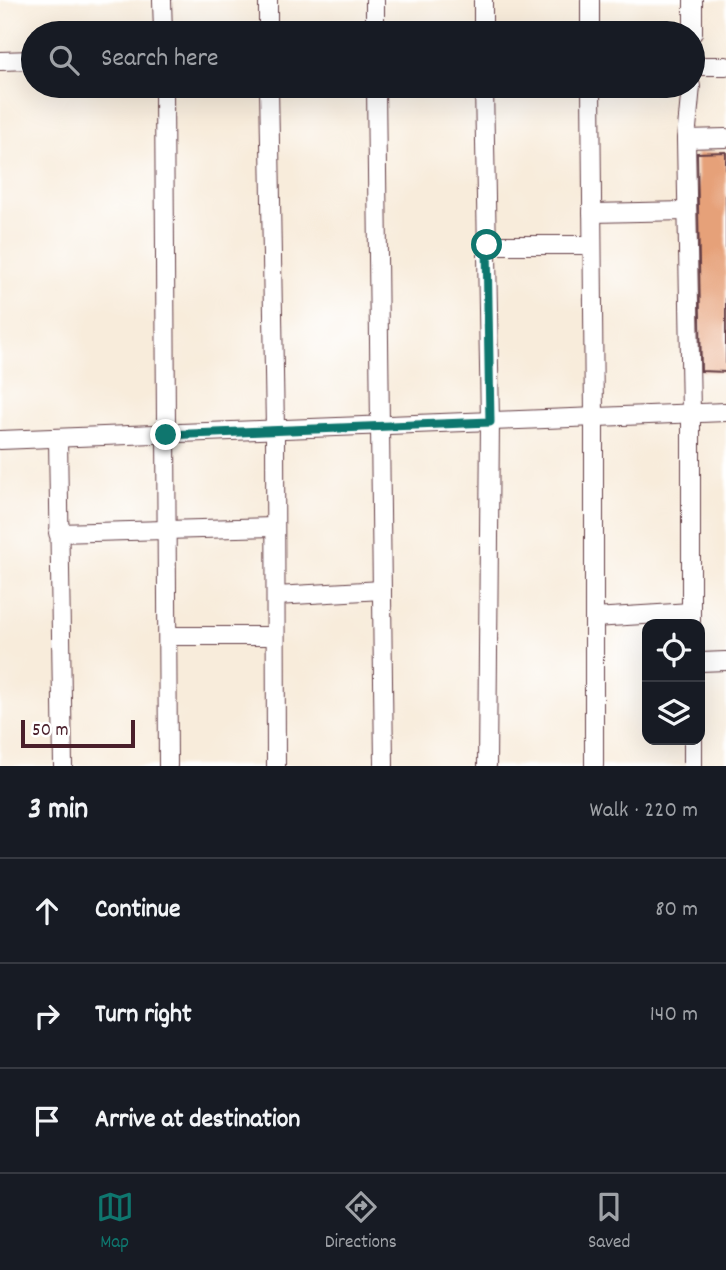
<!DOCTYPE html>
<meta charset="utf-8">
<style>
:root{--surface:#171b24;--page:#20242c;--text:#f1f3f6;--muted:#9ea1a6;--line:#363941;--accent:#0f766e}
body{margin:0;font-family:Dekko,sans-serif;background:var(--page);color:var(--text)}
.controls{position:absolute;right:21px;bottom:21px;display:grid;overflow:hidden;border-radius:14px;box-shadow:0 7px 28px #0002}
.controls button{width:63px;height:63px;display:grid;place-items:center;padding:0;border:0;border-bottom:2px solid var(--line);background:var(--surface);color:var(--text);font:35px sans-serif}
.scale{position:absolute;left:21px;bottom:18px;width:114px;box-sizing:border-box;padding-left:7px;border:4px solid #4a1f2b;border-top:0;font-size:19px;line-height:24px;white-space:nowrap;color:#4a1f2b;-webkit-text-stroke:5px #fff;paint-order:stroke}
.stop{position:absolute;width:21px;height:21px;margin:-16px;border:5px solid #0f766e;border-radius:50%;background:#fff}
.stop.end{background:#0f766e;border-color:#fff;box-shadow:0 2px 7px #0008}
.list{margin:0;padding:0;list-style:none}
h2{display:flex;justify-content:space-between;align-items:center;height:91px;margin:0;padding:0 28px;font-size:30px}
h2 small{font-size:23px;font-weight:400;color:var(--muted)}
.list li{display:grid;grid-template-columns:46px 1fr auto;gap:21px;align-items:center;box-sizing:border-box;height:105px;padding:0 28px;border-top:2px solid var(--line)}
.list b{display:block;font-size:26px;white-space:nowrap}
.list em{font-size:23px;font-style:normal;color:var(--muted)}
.icon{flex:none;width:38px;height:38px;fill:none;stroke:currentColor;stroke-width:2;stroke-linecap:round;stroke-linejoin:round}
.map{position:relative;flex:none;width:726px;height:766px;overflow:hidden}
.search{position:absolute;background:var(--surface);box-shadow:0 7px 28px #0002;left:21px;right:21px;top:21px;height:77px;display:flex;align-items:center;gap:18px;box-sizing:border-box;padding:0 24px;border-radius:38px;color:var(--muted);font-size:26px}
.sheet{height:406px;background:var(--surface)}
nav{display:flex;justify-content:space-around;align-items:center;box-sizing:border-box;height:98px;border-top:2px solid var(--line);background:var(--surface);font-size:19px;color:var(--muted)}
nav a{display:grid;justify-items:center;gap:4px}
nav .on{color:var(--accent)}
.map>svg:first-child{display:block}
</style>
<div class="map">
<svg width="726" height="766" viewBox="0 0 726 766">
<rect width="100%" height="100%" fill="#fff"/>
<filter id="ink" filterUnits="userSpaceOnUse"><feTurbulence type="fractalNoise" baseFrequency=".0143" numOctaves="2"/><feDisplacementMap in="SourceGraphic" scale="14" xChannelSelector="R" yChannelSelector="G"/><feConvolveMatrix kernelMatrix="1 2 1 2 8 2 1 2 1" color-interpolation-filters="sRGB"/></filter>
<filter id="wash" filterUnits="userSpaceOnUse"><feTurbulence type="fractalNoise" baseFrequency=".00686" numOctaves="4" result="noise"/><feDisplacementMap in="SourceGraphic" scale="28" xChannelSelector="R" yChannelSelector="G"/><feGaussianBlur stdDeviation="1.57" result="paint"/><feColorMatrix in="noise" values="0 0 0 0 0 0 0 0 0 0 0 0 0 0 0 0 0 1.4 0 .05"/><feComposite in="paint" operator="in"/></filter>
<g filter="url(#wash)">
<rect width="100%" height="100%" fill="#f8ecdb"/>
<g id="blocks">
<polygon fill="#e6a179" points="726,152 726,372 701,371 697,153"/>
</g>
</g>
<g filter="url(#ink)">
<use href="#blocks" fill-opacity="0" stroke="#643e45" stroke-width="2"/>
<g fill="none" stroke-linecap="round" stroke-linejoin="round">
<g stroke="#643e45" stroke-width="20">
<g id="street">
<polyline points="162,0 163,33"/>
<polyline points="268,0 268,33"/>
<polyline points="375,0 375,33"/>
<polyline points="483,0 483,33"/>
<polyline points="590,0 590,33"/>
<polyline points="693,33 693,0"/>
<polyline points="0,61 33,60"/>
<polyline points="693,66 726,66"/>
<polyline points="164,86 168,766"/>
<polyline points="269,86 275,429 276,766"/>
<polyline points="376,86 384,766"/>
<polyline points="484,86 490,422 487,766"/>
<polyline points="591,86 594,418 594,766"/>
<polyline points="691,86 686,139 691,413 691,624"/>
<polyline points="686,139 726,138"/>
<polyline points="592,213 687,211"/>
<polyline points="487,245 592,245"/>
<polyline points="58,438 63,766"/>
<polyline points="0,440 726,412"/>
<polyline points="58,533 274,527"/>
<polyline points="276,596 382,590"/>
<polyline points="594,618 691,612"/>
<polyline points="168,636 275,636"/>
<polyline points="700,662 726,661"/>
<polyline points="693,740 693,766"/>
</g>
</g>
<use href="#street" stroke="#fff" stroke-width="18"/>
</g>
</g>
<g fill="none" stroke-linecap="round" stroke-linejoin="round" filter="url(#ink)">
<polyline stroke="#0f766e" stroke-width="9" points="166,435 490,422 487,245"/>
</g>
</svg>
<div class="controls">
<button><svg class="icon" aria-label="locate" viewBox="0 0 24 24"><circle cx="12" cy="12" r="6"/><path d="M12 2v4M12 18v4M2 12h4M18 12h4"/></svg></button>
<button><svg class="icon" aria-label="layers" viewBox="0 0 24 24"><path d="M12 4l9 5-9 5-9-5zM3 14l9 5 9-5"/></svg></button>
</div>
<div class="scale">50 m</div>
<div class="stop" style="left:487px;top:245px"></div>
<div class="stop end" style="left:166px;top:435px"></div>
<div class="search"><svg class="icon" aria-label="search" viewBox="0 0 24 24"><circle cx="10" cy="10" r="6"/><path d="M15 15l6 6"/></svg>Search here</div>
</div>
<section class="sheet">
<h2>3 min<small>Walk · 220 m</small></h2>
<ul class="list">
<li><svg class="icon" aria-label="ahead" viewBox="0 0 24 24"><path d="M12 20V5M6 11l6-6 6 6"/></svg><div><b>Continue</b></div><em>80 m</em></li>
<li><svg class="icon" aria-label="right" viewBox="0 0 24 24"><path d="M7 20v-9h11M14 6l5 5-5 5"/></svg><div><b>Turn right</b></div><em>140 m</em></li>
<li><svg class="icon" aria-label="arrive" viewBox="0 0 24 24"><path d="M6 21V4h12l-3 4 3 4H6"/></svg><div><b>Arrive at destination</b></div></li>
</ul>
</section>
<nav>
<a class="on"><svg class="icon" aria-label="map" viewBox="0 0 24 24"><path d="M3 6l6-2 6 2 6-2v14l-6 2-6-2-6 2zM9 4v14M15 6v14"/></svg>Map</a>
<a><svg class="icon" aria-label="directions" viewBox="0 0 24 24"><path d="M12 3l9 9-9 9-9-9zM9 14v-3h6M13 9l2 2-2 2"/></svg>Directions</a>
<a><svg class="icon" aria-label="saved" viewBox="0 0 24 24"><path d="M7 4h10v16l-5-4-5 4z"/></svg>Saved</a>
</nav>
